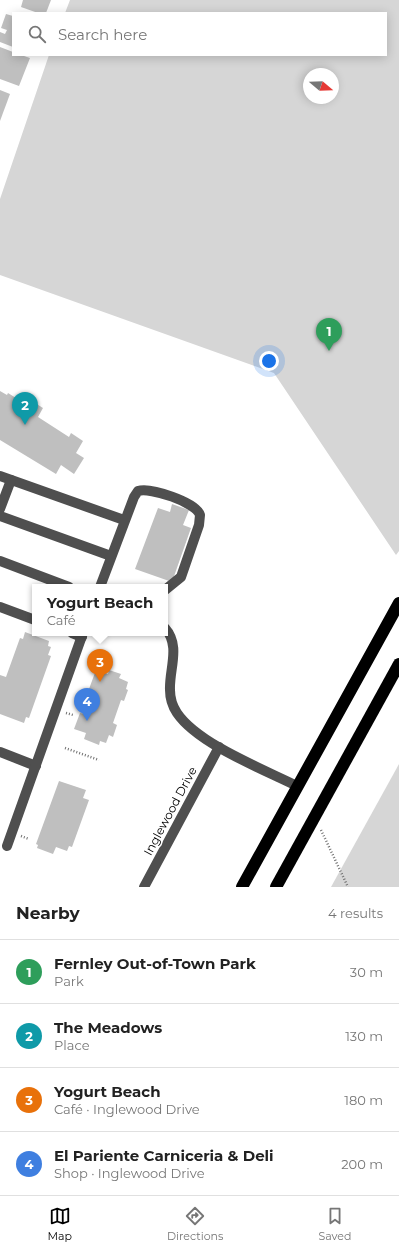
<!DOCTYPE html>
<meta charset="utf-8">
<style>
:root{--surface:#fff;--page:#f2f2f2;--text:#222;--muted:#767676;--line:#e0e0e0;--accent:#000}
body{margin:0;font-family:Montserrat,sans-serif;background:var(--page);color:var(--text)}
.compass{position:absolute;left:303px;top:68px;width:36px;height:36px;border-radius:50%;background:var(--surface);box-shadow:0 2px 10px #0003;rotate:109deg}
.you{position:absolute;left:269px;top:361px;width:14px;height:14px;margin:-10px;border:3px solid #fff;border-radius:50%;background:#1a73e8;box-shadow:0 0 0 6px #1a73e833}
.badge{display:grid;place-items:center;width:26px;height:26px;border-radius:50%;background:var(--accent);color:#fff;font-size:13px;font-weight:700}
.pin{position:absolute;translate:-50% -33px;filter:drop-shadow(0 1px 2px #0008)}
.pin::after{content:'';position:absolute;top:21px;width:14px;height:12px;background:inherit;clip-path:polygon(0 0,100% 0,50% 100%)}
.popup{position:absolute;left:32px;top:584px;width:136px;height:52px;box-sizing:border-box;display:grid;place-content:center;border-radius:0px;background:var(--surface);filter:drop-shadow(0 1px 3px #0005);font-size:13px;white-space:nowrap;color:var(--muted)}
.popup b{font-size:15px;color:var(--text)}
.popup::after{content:'';position:absolute;left:50%;top:100%;margin-left:-8px;border:8px solid transparent;border-top-color:var(--surface)}
.list{margin:0;padding:0;list-style:none}
h2{display:flex;justify-content:space-between;align-items:center;height:52px;margin:0;padding:0 16px;font-size:17px}
h2 small{font-size:13px;font-weight:400;color:var(--muted)}
.list li{display:grid;grid-template-columns:26px 1fr auto;gap:12px;align-items:center;box-sizing:border-box;height:64px;padding:0 16px;border-top:1px solid var(--line)}
.list b{display:block;font-size:15px;white-space:nowrap}
.list p{margin:0;font-size:13px;white-space:nowrap;color:var(--muted)}
.list em{font-size:13px;font-style:normal;color:var(--muted)}
.icon{flex:none;width:22px;height:22px;fill:none;stroke:currentColor;stroke-width:2;stroke-linecap:round;stroke-linejoin:round}
.map{position:relative;flex:none;width:399px;height:887px;overflow:hidden}
.search{position:absolute;background:var(--surface);box-shadow:0 2px 10px #0003;left:12px;right:12px;top:12px;height:44px;display:flex;align-items:center;gap:10px;box-sizing:border-box;padding:0 14px;border-radius:0px;color:var(--muted);font-size:15px}
.sheet{height:308px;background:var(--surface)}
nav{display:flex;justify-content:space-around;align-items:center;box-sizing:border-box;height:56px;border-top:1px solid var(--line);background:var(--surface);font-size:11px;color:var(--muted)}
nav a{display:grid;justify-items:center;gap:2px}
nav .on{color:var(--accent)}
.map>svg:first-child{display:block}
</style>
<div class="map">
<svg width="399" height="887" viewBox="0 0 399 887">
<rect width="100%" height="100%" fill="#fff"/>
<g fill="#d6d6d6" fill-rule="evenodd">
<path d="M70,0H399V551L396,555L274,373L0,275V199L49,55H386V13H65ZM309,74H333V98H309Z"/>
<polygon points="399,764 399,887 331,887"/>
</g>
<g fill="#bfbfbf">
<polygon points="23,0 51,0 46,13 38,13 21,7"/>
<polygon points="6,14 13,16 13,47 0,42 0,32 5,34 7,30 1,28"/>
<polygon points="0,47 13,52 13,55 21,55 30,58 19,86 0,79"/>
<polygon points="0,90 10,94 0,121"/>
<polygon points="0,391 7,395 8,393 24,403 27,398 43,408 38,417 69,437 71,433 83,441 76,453 84,458 74,474 61,465 56,474 0,440"/>
<polygon points="172,504 189,510 183,525 191,528 172,582 135,569 158,508 170,512"/>
<polygon points="25,632 49,641 48,646 51,647 48,655 51,656 29,718 26,717 24,723 0,714 0,675 6,677 20,638 23,639"/>
<polygon points="96,670 108,674 109,670 121,674 119,678 128,682 126,689 128,690 124,701 121,700 113,723 117,725 113,737 109,735 106,743 100,741 99,745 84,739 86,733 74,729 80,713 84,714 92,690 89,689"/>
<polygon points="59,781 86,790 83,798 89,800 72,847 69,846 67,851 56,847 53,854 37,848 38,845 36,844"/>
</g>
<g fill="none" stroke-linecap="round" stroke-linejoin="round">
<g stroke="#717171" stroke-width="2.5" stroke-dasharray="1 2" stroke-linecap="butt">
<polyline points="66,713 73,715"/>
<polyline points="65,748 99,760"/>
<polyline points="321,830 348,887"/>
<polyline points="21,836 29,839"/>
</g>
<g stroke="#4f4f4f" stroke-width="10">
<polyline points="0,476 124,520"/>
<polyline points="0,509 11,480"/>
<polyline points="0,516 111,556"/>
<polyline points="0,561 69,587"/>
<path d="M100,587L134,497L138,491C150,487 196,502 200,515L199,525L181,577L165,590"/>
<polyline points="0,607 35,620"/>
<path d="M165,628C181,646 169,669 170,690C170,698 173,707 177,713C198,744 263,769 297,786"/>
<polyline points="72,633 82,637"/>
<polyline points="0,752 36,766"/>
<polyline points="7,846 83,633"/>
<polyline points="144,887 219,747"/>
</g>
<g stroke="#000" stroke-width="12">
<polyline points="242,887 399,603"/>
<polyline points="276,887 399,664"/>
</g>
</g>
<g text-anchor="middle" dominant-baseline="central" stroke-width="3" stroke-linejoin="round" paint-order="stroke">
<g font-size="12" fill="#000" stroke="#fff">
<text transform="translate(170 811) rotate(-62)">Inglewood Drive</text>
</g>
</g>
</svg>
<svg class="compass" viewBox="-18 -18 36 36"><path d="M0-13l5 13h-10z" fill="#e53935"/><path d="M0 13l5-13h-10z" fill="#767676"/></svg>
<div class="you"></div>
<div class="pin badge" style="left:329px;top:351px;background:#2e9e5b">1</div>
<div class="pin badge" style="left:25px;top:425px;background:#0f9aa8">2</div>
<div class="pin badge" style="left:100px;top:682px;background:#e8710a">3</div>
<div class="popup"><b>Yogurt Beach</b>Café</div>
<div class="pin badge" style="left:87px;top:721px;background:#3f7fe0">4</div>
<div class="search"><svg class="icon" aria-label="search" viewBox="0 0 24 24"><circle cx="10" cy="10" r="6"/><path d="M15 15l6 6"/></svg>Search here</div>
</div>
<section class="sheet">
<h2>Nearby<small>4 results</small></h2>
<ul class="list">
<li><span class="badge" style="background:#2e9e5b">1</span><div><b>Fernley Out-of-Town Park</b><p>Park</p></div><em>30 m</em></li>
<li><span class="badge" style="background:#0f9aa8">2</span><div><b>The Meadows</b><p>Place</p></div><em>130 m</em></li>
<li><span class="badge" style="background:#e8710a">3</span><div><b>Yogurt Beach</b><p>Café · Inglewood Drive</p></div><em>180 m</em></li>
<li><span class="badge" style="background:#3f7fe0">4</span><div><b>El Pariente Carniceria &amp; Deli</b><p>Shop · Inglewood Drive</p></div><em>200 m</em></li>
</ul>
</section>
<nav>
<a class="on"><svg class="icon" aria-label="map" viewBox="0 0 24 24"><path d="M3 6l6-2 6 2 6-2v14l-6 2-6-2-6 2zM9 4v14M15 6v14"/></svg>Map</a>
<a><svg class="icon" aria-label="directions" viewBox="0 0 24 24"><path d="M12 3l9 9-9 9-9-9zM9 14v-3h6M13 9l2 2-2 2"/></svg>Directions</a>
<a><svg class="icon" aria-label="saved" viewBox="0 0 24 24"><path d="M7 4h10v16l-5-4-5 4z"/></svg>Saved</a>
</nav>
